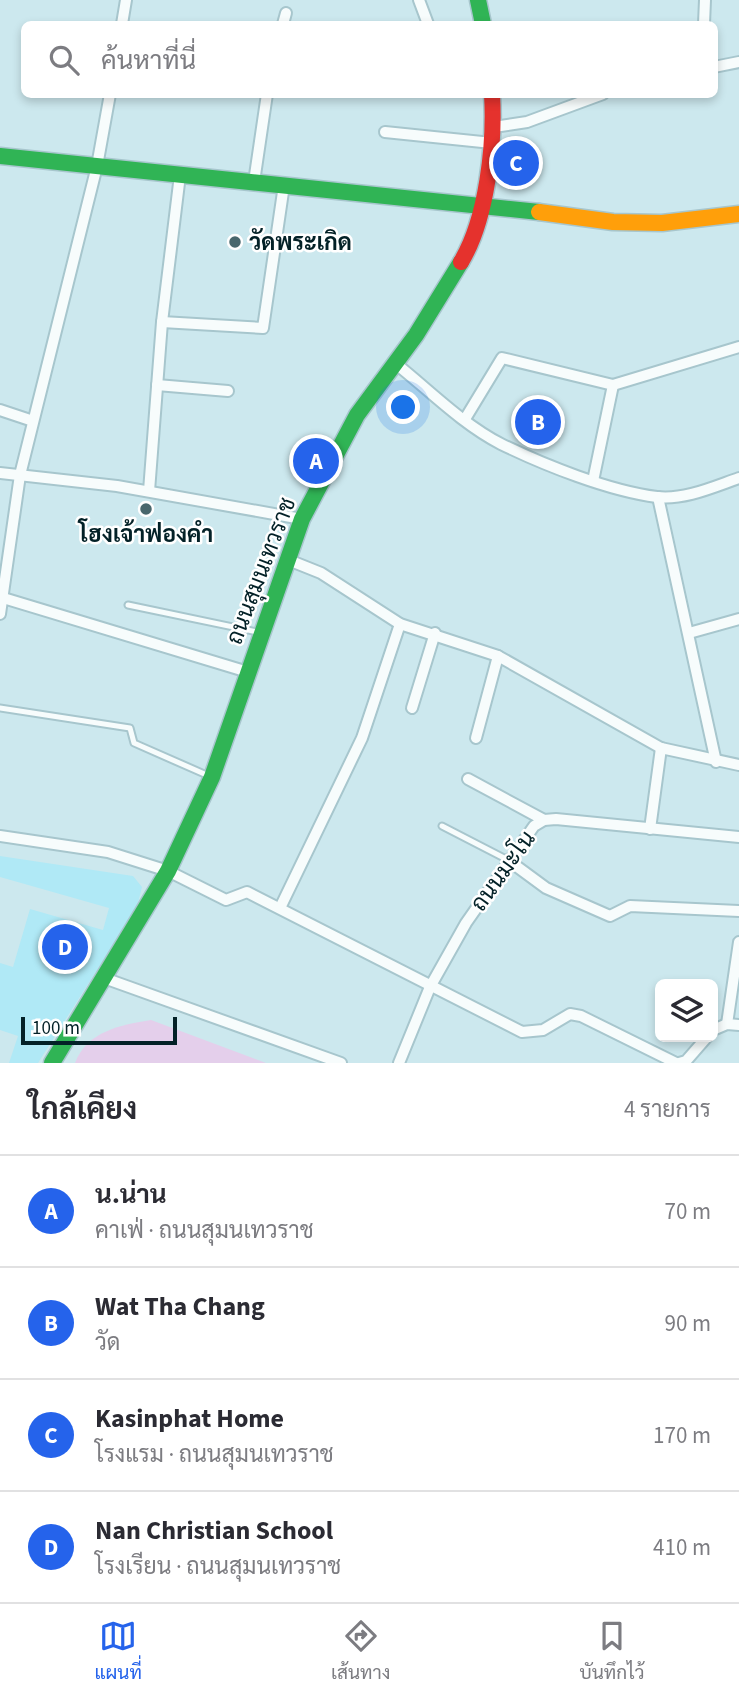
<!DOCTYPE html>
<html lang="th">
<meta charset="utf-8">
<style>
:root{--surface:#fff;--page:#f2f2f3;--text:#2b2b33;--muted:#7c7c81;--line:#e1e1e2;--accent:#2563eb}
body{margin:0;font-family:"Source Sans 3",Sarabun,sans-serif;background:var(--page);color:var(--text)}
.controls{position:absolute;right:21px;bottom:21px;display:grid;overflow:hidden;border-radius:10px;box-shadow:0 4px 10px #0003}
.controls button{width:63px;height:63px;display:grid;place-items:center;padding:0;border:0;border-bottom:2px solid var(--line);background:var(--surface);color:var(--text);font:35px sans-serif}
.scale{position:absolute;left:21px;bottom:18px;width:156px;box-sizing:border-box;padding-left:7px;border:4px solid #032127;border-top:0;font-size:19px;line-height:24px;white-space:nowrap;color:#032127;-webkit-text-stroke:5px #fff;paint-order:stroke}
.you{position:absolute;left:404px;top:408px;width:24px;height:24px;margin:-18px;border:5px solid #fff;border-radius:50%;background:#1a73e8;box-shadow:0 0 0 10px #1a73e833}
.badge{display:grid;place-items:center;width:46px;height:46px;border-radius:50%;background:var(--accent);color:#fff;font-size:23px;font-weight:700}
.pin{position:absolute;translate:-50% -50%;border:4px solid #fff;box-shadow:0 2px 7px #0006}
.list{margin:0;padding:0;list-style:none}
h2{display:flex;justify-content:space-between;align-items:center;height:91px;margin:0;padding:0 28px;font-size:30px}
h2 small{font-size:23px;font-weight:400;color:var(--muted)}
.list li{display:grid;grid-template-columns:46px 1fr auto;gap:21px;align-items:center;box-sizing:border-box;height:112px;padding:0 28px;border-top:2px solid var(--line)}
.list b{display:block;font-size:26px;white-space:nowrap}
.list p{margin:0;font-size:23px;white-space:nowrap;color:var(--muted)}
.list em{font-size:23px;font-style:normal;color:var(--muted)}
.icon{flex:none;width:38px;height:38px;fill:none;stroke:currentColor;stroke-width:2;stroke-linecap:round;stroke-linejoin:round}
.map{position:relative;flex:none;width:739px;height:1063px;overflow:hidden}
.search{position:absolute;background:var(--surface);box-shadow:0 4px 10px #0003;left:21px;right:21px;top:21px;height:77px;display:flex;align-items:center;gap:18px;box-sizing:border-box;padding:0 24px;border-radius:10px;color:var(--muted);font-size:26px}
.sheet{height:539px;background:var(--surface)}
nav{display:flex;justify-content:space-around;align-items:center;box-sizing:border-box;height:98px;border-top:2px solid var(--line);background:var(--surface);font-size:19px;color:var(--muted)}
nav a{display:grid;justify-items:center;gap:4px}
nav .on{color:var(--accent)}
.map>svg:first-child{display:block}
</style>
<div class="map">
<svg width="739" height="1063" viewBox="0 0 739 1063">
<rect width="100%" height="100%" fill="#cce8ee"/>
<polygon fill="#b0e9f6" points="0,856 133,876 142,887 137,907 38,1063 9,1063 18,1036 0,1030 0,963 13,967 30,909 103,930 109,908 0,877"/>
<path fill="#e4cfeb" d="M151,1020L266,1063H75C87,1031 121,1025 151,1020Z"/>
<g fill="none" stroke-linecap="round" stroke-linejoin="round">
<g stroke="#a7c6cd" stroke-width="9">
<g id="lane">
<polyline points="128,605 262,633"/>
<polyline points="0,708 130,728 134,743 209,776"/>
<polyline points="442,826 508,860"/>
</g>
</g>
<g stroke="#a7c6cd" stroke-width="14">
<g id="street">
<polyline points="419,0 428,24"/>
<polyline points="122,24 126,0"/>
<polyline points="283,24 286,13"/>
<polyline points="704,24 705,0"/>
<polyline points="714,67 739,62"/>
<polyline points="494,127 527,122 603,94"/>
<polyline points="385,132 492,143"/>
<polyline points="254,182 267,94"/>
<polyline points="162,322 263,328 284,185"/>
<path d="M395,363C429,390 462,424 501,444C544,465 609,491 657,497C685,500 713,487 739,478"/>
<polyline points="157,385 228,391"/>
<polyline points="0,410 33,421"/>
<polyline points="465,419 502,358 613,385 739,347"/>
<polyline points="0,473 117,486 302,519"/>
<polyline points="593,481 613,385"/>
<polyline points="149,491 162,322 180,175"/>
<polyline points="658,497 716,762"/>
<polyline points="286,559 321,573 400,624 498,656 661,748 739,765"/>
<polyline points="0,597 248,672"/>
<polyline points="0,614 20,475 97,166 110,94"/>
<polyline points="689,633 739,619"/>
<polyline points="412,708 435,633"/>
<polyline points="476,738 498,656"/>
<polyline points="468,779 544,820"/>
<polyline points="650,829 661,748"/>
<polyline points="0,836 108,852 168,871 226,900 247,892 522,1032 543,1030 570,1014 581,1016 676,1063"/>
<polyline points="508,860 546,888 610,916 630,906 739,911"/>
<polyline points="280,908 362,738 400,624"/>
<polyline points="104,978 341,1063"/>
<polyline points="727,1024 739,942"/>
<polyline points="713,1030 727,1024 739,1025"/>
<polyline points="399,1063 430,987 466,923 534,826 544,820 556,819 739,837"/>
<polyline points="679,1063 686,1061 707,1037"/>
</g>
</g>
<g stroke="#a7c6cd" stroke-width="19">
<g id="fast">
<polyline points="478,0 483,24"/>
<polyline points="0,156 539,212"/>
<polyline points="52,1063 168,871 212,777 302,519 357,415 416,335 461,262"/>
</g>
</g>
<g stroke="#a7c6cd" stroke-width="19">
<polyline id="slow" points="539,212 613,222 662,223 739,214"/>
</g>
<g stroke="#a7c6cd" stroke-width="19">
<path id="jam" d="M461,262C487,219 495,144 492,94"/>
</g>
<use href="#lane" stroke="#f7fcfc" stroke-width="5"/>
<use href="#street" stroke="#f7fcfc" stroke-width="10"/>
<use href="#fast" stroke="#30b455" stroke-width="16"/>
<use href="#slow" stroke="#ff9f0a" stroke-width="16"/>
<use href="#jam" stroke="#e5322d" stroke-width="16"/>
</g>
<g fill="#49676d" stroke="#fff" stroke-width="2.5">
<circle cx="235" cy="242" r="7"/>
<circle cx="146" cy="509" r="7"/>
</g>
<g text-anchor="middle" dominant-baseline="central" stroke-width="5" stroke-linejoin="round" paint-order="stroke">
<g font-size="23" font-weight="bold" fill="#032127" stroke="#fff" text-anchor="start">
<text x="249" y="242">วัดพระเกิด</text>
<text x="146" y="534" text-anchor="middle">โฮงเจ้าฟองคำ</text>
</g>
<g font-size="23" fill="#032127" stroke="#fff">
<text transform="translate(261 571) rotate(-69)">ถนนสุมนเทวราช</text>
<text transform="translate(503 871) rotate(-54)">ถนนมะโน</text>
</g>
</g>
</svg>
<div class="controls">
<button><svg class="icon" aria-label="layers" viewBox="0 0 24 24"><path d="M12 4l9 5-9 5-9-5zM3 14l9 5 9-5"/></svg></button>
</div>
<div class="scale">100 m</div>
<div class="you"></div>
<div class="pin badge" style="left:316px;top:461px">A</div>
<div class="pin badge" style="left:538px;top:422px">B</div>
<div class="pin badge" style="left:516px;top:163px">C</div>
<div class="pin badge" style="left:65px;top:947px">D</div>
<div class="search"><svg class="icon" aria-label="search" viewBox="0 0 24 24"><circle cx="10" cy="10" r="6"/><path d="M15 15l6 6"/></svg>ค้นหาที่นี่</div>
</div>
<section class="sheet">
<h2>ใกล้เคียง<small>4 รายการ</small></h2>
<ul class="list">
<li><span class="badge">A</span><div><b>น.น่าน</b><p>คาเฟ่ · ถนนสุมนเทวราช</p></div><em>70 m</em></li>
<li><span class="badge">B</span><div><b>Wat Tha Chang</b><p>วัด</p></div><em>90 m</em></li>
<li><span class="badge">C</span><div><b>Kasinphat Home</b><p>โรงแรม · ถนนสุมนเทวราช</p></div><em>170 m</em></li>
<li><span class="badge">D</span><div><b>Nan Christian School</b><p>โรงเรียน · ถนนสุมนเทวราช</p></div><em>410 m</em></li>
</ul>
</section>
<nav>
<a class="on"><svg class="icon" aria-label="map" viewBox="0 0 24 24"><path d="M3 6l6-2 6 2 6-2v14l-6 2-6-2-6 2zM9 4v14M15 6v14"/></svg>แผนที่</a>
<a><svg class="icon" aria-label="directions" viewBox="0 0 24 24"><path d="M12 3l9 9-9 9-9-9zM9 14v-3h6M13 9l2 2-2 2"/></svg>เส้นทาง</a>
<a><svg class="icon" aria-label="saved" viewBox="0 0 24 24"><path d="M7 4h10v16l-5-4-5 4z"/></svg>บันทึกไว้</a>
</nav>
